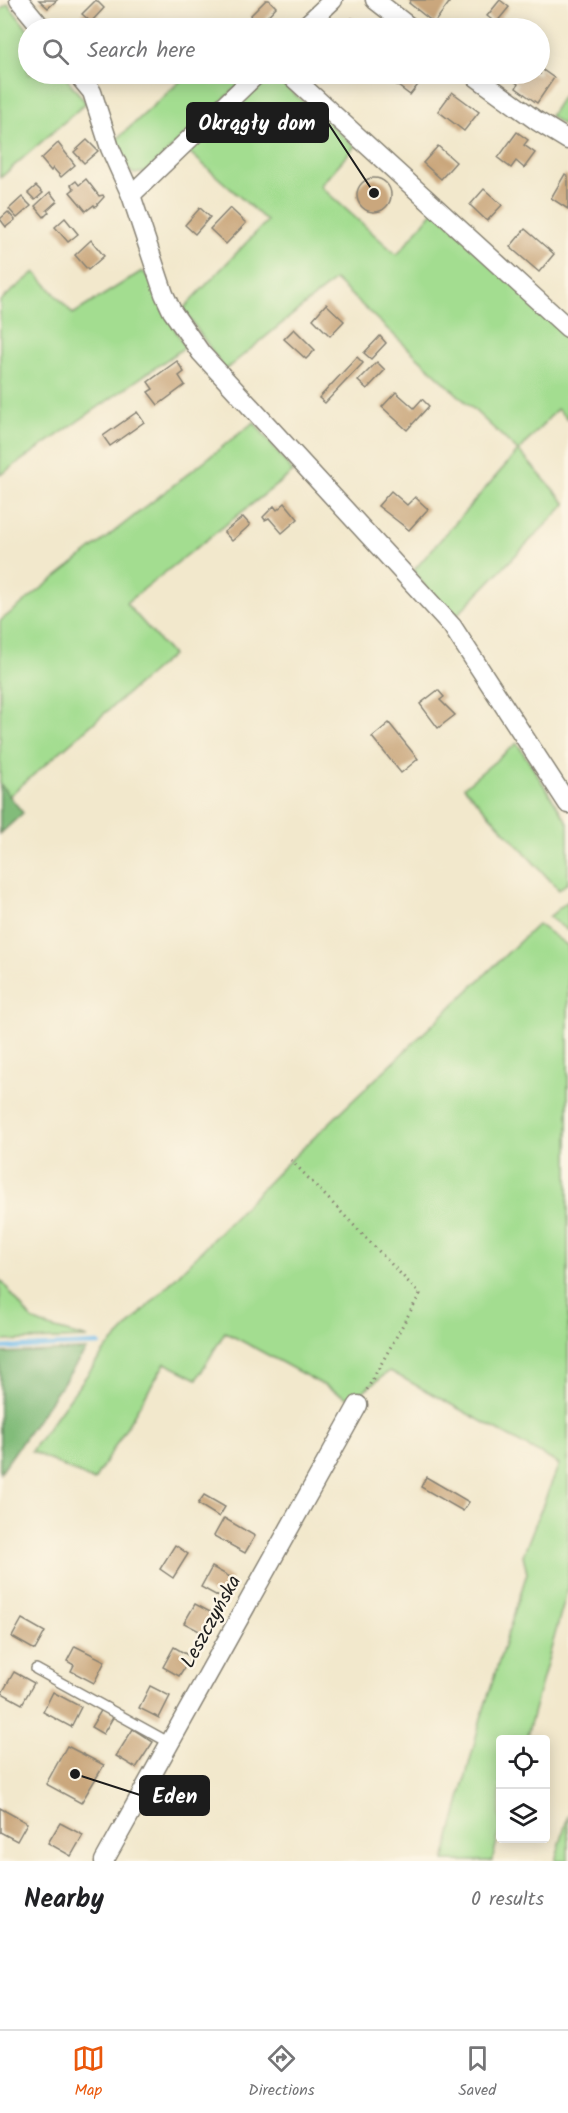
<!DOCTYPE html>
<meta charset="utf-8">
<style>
:root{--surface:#fff;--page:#f6f6f6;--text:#202124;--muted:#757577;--line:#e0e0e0;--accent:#ea580c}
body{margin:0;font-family:Kalam,sans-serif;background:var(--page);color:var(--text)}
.controls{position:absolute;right:18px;bottom:18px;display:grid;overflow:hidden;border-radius:6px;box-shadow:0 3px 15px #0003}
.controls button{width:54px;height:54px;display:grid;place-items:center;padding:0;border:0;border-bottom:2px solid var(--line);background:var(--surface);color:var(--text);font:30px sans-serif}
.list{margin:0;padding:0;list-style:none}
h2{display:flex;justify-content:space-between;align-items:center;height:78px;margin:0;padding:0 24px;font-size:26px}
h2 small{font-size:20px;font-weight:400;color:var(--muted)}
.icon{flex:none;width:33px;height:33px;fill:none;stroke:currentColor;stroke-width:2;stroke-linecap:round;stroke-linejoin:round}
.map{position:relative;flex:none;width:568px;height:1861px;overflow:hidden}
.search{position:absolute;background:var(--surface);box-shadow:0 3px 15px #0003;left:18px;right:18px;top:18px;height:66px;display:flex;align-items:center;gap:15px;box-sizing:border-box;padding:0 21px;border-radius:33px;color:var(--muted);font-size:22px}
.sheet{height:168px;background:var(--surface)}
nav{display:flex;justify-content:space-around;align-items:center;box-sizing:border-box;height:84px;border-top:2px solid var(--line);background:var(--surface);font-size:16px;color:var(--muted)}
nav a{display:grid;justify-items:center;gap:3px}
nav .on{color:var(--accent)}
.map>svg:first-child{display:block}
</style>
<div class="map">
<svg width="568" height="1861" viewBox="0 0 568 1861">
<rect width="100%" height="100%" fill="#fcf5e5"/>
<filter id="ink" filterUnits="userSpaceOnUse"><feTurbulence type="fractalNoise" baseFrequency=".0167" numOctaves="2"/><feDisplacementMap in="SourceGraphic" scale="12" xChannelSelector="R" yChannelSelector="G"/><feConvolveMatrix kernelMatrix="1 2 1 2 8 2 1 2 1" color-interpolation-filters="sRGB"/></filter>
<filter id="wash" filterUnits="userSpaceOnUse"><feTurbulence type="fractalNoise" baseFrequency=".008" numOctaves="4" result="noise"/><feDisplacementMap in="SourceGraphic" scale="24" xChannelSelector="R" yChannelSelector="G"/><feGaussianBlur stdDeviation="1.35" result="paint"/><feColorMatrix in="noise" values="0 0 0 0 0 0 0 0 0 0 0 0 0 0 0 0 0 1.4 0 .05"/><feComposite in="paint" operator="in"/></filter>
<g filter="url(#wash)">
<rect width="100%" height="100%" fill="#f2e8cc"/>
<g fill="#a3dd90" stroke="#607c56" stroke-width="1.5">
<polygon points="8,4 28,30 28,74 63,74 86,103 0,178 0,10"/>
<polygon points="188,74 251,74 146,172 134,174 126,168 116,140"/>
<polygon points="272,75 355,146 320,186 397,255 434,210 568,329 568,419 557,409 519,451 566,504 449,623 414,570 518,451 335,280 225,370 183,309 267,221 188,151 257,80"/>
<polygon points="568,88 568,128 550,116"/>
<polygon points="142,271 152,280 164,310 185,347 0,475 0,301 35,272 73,314"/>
<polygon points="254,422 293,472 126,603 172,655 9,796 0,784 0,621"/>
<polygon points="517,743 568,823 568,882 559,890 464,787"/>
<polygon points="568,901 568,931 549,917"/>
<polygon points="538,924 568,946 568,1588 526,1739 500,1740 500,1830 492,1861 444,1861 481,1718 527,1573 523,1555 559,1464 390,1371 351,1400 225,1332 197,1379 165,1363 94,1481 31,1451 106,1349 280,1170"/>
<polygon points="0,1279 32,1320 52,1328 88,1338 0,1341"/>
<polygon points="568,1815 568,1861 555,1861"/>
</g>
<g fill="#82bc7a" stroke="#4f6c4b" stroke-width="1.5">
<polygon points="0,784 23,813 0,834"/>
<polygon points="86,1350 0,1473 0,1353"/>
</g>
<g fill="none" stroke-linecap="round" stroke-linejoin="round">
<polyline stroke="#75beed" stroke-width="4.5" points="0,1348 99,1344"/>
</g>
<g id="blocks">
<g fill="#caa77d">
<polygon points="39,0 57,0 48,8"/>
<polygon points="96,0 104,8 91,22 82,14"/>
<polygon points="266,0 269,0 276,7 259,25 250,16"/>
<polygon points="411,0 446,0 449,3 434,23 409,3"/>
<polygon points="500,0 509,7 496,23 487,16"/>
<polygon points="352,18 365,28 343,28"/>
<polygon points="540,68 554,78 537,103 516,88 518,84 507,76 509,74 540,74"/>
<polygon points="389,74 422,74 425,76 410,95 386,77"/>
<polygon points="452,92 479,112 464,131 438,111"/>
<polygon points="517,132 528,140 524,145 535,153 524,168 516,161 511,168 498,158"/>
<polygon points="87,140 98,151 84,163 74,152"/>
<polygon points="58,143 75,165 61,177 53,168 51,171 41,159"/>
<polygon points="438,146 456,162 441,179 423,163"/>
<polygon points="565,174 568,176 568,209 551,198"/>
<circle cx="374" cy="195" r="17"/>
<polygon points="86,179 99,196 103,195 104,197 95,207 94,205 86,211 70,192 74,189 71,185 76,181 79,185"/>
<polygon points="36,186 43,193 35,200 28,193"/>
<polygon points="484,189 502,205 487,221 470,205"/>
<polygon points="50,192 57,201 47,210 49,212 44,217 35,206"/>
<polygon points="22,197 31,206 17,218 9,209"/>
<polygon points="200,208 210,217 195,234 185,225"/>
<polygon points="230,208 246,223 226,244 210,229"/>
<polygon points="8,212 15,220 6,227 0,219"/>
<polygon points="65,218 78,234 68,242 55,227"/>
<polygon points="525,229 554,254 539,272 510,247"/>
<polygon points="91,240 104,256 88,270 75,255"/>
<polygon points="326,304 344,321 330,336 313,319"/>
<polygon points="294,329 315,350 306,359 284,339"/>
<polygon points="380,336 386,343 371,359 364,353"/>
<polygon points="357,357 363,363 325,403 319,398"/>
<polygon points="177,361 184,372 179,376 185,385 158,405 148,392 153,389 148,382"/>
<polygon points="377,362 385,370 367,389 358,381"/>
<polygon points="396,392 414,408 422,399 429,406 407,430 382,407"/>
<polygon points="137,412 144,422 110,446 103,436"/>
<polygon points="391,491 407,505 415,497 428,509 409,530 378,506"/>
<polygon points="285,503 298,519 282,533 269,518 265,520 263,517 274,506 277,510"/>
<polygon points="243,517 250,525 232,541 224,532"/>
<polygon points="438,690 444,697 440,700 455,715 438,728 420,704"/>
<polygon points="389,723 418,759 401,773 372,737"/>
<polygon points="426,1477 469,1502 463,1511 421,1487"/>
<polygon points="204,1495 225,1507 219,1517 198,1504"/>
<polygon points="224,1518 255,1536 245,1553 214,1536"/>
<polygon points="175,1545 188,1554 173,1578 160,1569"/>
<polygon points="212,1567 232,1578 221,1598 201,1587"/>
<polygon points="195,1604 214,1614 203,1633 184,1623"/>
<polygon points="22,1619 45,1632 35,1650 12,1637"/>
<polygon points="75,1646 105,1661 94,1683 71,1671 74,1665 67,1661"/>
<polygon points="174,1647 191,1657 179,1676 163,1667"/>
<polygon points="14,1672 34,1683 22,1704 2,1693"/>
<polygon points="150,1686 170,1696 159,1718 139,1708"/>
<polygon points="53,1692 81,1707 71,1727 43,1712"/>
<polygon points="102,1709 114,1716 103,1734 91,1727"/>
<polygon points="133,1729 153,1742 136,1768 116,1756"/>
<polygon points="67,1746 104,1765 81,1803 46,1784"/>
<polygon points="0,1808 27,1823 17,1841 0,1832"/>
<polygon points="60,1823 83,1835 71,1856 48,1843"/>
</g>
</g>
</g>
<g filter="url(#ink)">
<use href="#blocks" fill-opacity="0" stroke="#878274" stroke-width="1.5"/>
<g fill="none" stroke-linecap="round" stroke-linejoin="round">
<g stroke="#878274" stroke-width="12">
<polyline id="lane" points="36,1669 170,1743"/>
</g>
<g stroke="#878274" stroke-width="21">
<g id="street">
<polyline points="19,0 42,28"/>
<polyline points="375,0 411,28"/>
<polyline points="303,28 333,0"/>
<polyline points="77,74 92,92 110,148 131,195 164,294 172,311 201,353 452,626 568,804"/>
<polyline points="289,74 568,328"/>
<polyline points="472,74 537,121 568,140"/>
<polyline points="131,195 257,74"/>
<polyline points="104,1861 358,1405"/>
</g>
</g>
<polyline stroke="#878274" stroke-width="3" stroke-dasharray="1.5 4.5" stroke-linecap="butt" points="291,1160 420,1294 365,1393"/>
<use href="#lane" stroke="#fff" stroke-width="9"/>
<use href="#street" stroke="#fff" stroke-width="18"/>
</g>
</g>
<g text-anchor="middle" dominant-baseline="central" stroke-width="5" stroke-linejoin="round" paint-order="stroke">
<g font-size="20" fill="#1c1c1c" stroke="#fcf5e5">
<text transform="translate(212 1622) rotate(-61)">Leszczyńska</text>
</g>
</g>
<path fill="none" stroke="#1c1c1c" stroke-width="2" d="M374 193L328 123M75 1774L140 1795"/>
<g fill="#1c1c1c" stroke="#fcf5e5" stroke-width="2">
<circle cx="374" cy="193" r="6"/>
<circle cx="75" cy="1774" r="6"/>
</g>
<g fill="#1c1c1c" stroke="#1c1c1c" stroke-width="2">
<rect x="187" y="103" width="141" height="39" rx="6"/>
<rect x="140" y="1776" width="69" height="39" rx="6"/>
</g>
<g font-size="21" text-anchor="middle" font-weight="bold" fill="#fff">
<text x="257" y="130">Okrągły dom</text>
<text x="175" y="1803">Eden</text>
</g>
</svg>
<div class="controls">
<button><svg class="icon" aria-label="locate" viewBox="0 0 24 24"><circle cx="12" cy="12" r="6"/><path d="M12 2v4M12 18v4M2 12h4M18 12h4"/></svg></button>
<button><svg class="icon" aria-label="layers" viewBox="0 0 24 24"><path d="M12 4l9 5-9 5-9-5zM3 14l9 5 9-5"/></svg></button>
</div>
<div class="search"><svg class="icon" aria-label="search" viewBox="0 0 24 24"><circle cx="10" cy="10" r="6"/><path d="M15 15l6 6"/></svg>Search here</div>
</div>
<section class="sheet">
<h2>Nearby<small>0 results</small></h2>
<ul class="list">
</ul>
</section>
<nav>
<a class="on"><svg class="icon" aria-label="map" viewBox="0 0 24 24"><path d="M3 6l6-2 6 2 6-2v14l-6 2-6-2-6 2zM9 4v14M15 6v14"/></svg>Map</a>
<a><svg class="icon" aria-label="directions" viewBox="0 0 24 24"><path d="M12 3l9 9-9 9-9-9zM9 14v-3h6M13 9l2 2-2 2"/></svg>Directions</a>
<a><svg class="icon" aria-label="saved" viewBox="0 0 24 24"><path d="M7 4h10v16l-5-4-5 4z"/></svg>Saved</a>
</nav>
